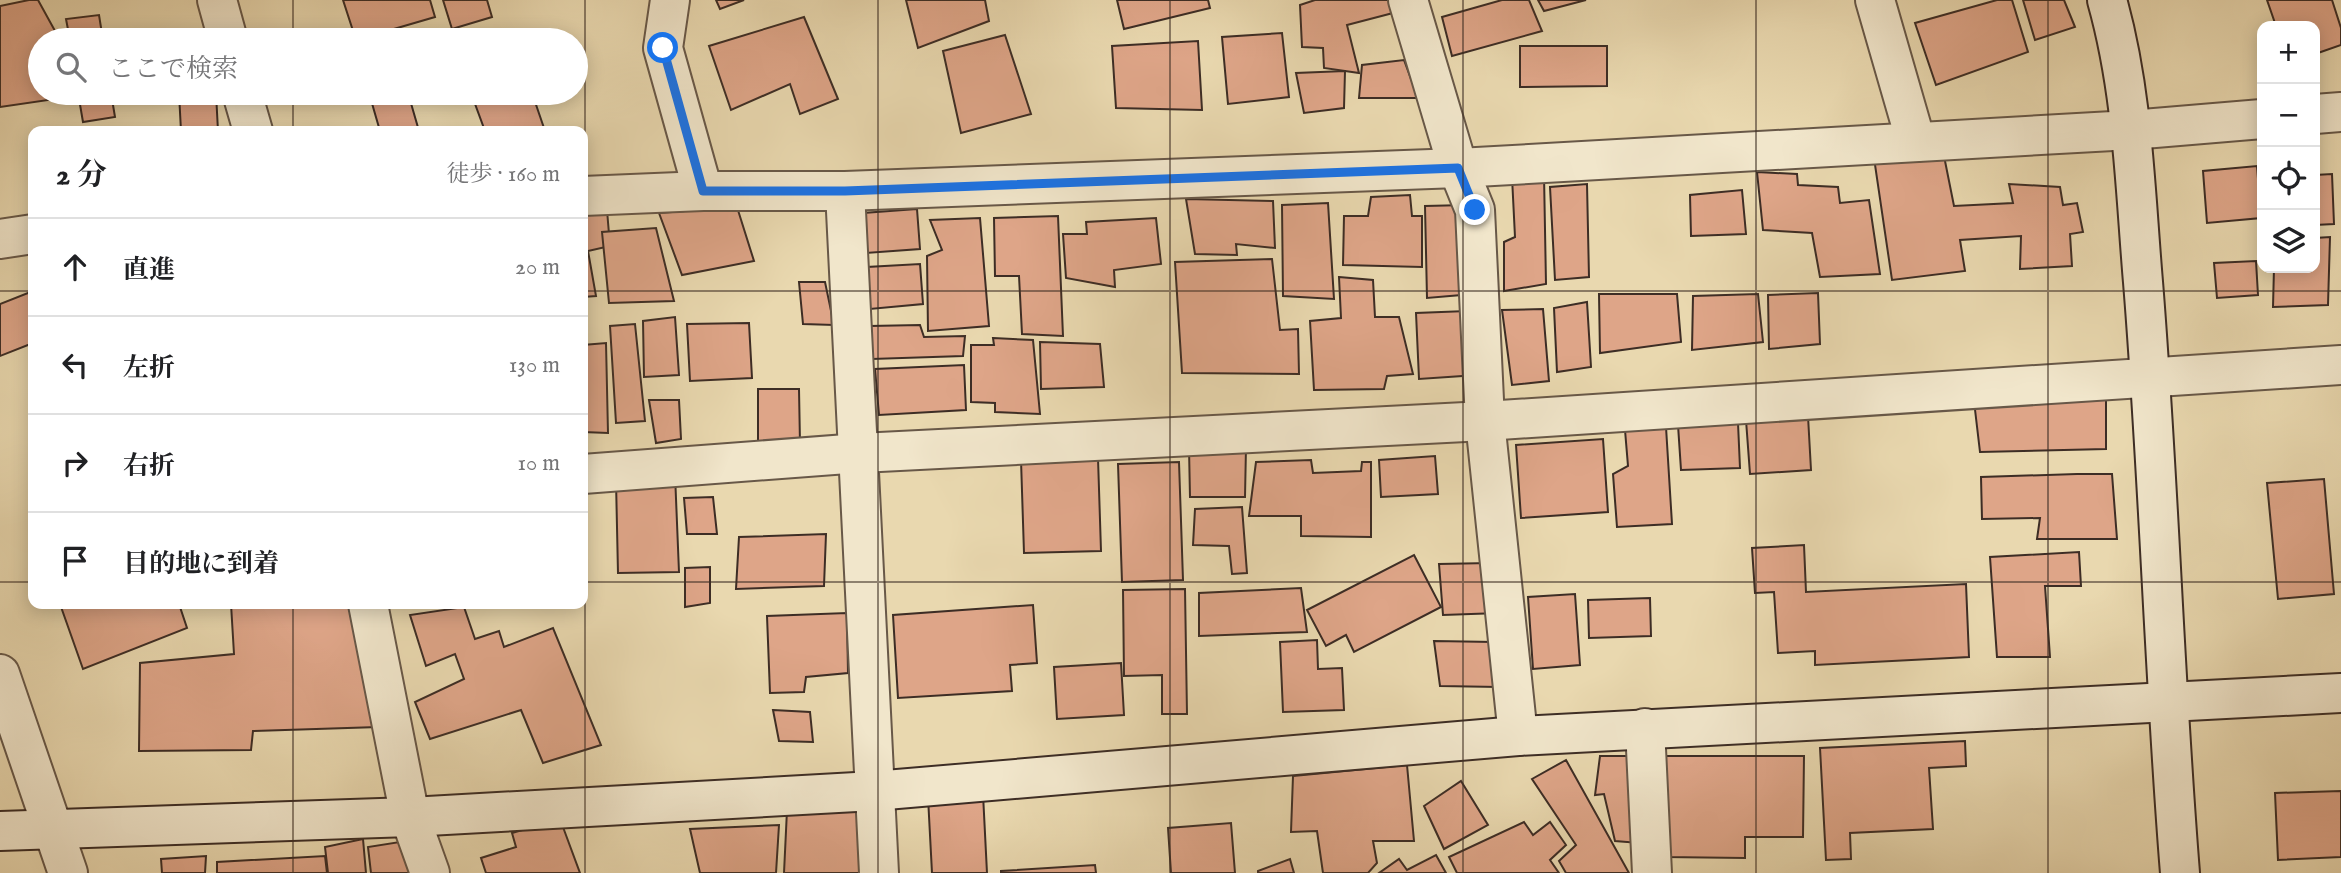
<!DOCTYPE html>
<html lang="ja">
<meta charset="utf-8">
<style>
:root{--surface:#fff;--page:#f6f6f6;--text:#202124;--muted:#757577;--line:#e0e0e0}
body{margin:0;font-family:"IM FELL English","Noto Serif JP",serif;background:var(--page);color:var(--text)}
.controls{position:absolute;right:21px;top:21px;display:grid;overflow:hidden;border-radius:14px;box-shadow:0 4px 18px #0003}
.controls button{width:63px;height:63px;display:grid;place-items:center;padding:0;border:0;border-bottom:2px solid var(--line);background:var(--surface);color:var(--text);font:35px sans-serif}
.stop{position:absolute;width:21px;height:21px;margin:-16px;border:5px solid #1a73e8;border-radius:50%;background:#fff}
.stop.end{background:#1a73e8;border-color:#fff;box-shadow:0 2px 7px #0008}
.list{margin:0;padding:0;list-style:none}
h2{display:flex;justify-content:space-between;align-items:center;height:91px;margin:0;padding:0 28px;font-size:30px}
h2 small{font-size:23px;font-weight:400;color:var(--muted)}
.list li{display:grid;grid-template-columns:46px 1fr auto;gap:21px;align-items:center;box-sizing:border-box;height:98px;padding:0 28px;border-top:2px solid var(--line)}
.list b{display:block;font-size:26px;white-space:nowrap}
.list em{font-size:23px;font-style:normal;color:var(--muted)}
.icon{flex:none;width:38px;height:38px;fill:none;stroke:currentColor;stroke-width:2;stroke-linecap:round;stroke-linejoin:round}
.map{position:relative;flex:none;width:2341px;height:873px;overflow:hidden}
.search{position:absolute;background:var(--surface);box-shadow:0 4px 18px #0003;left:28px;top:28px;width:560px;height:77px;display:flex;align-items:center;gap:18px;box-sizing:border-box;padding:0 24px;border-radius:38px;color:var(--muted);font-size:26px}
.panel{position:absolute;background:var(--surface);box-shadow:0 4px 18px #0003;left:28px;top:126px;width:560px;height:483px;border-radius:14px}
.map>svg:first-child{display:block}
</style>
<div class="map">
<svg width="2341" height="873" viewBox="0 0 2341 873">
<rect width="100%" height="100%" fill="#e9d8af"/>
<filter id="stains"><feTurbulence type="fractalNoise" baseFrequency=".00286" numOctaves="4"/><feColorMatrix values="0 0 0 0 .2 0 0 0 0 .09 0 0 0 0 .02 0 0 0 .5 -.17"/></filter>
<radialGradient id="worn" r=".72"><stop offset=".6" stop-color="#630" stop-opacity="0"/><stop offset="1" stop-color="#630" stop-opacity=".3"/></radialGradient>
<g fill="#dea588" stroke="#3d2d25" stroke-width="2">
<polygon points="29,0 38,0 60,40 40,40 40,93 69,93 69,97 0,107 0,6"/>
<polygon points="343,0 430,0 435,17 356,40"/>
<polygon points="443,0 487,0 492,17 452,29"/>
<polygon points="716,0 744,0 720,9"/>
<polygon points="906,0 985,0 989,21 918,48"/>
<polygon points="1117,0 1208,0 1210,8 1124,29"/>
<polygon points="1315,0 1389,0 1393,13 1347,25 1359,73 1324,68 1323,48 1302,47 1300,5"/>
<polygon points="1502,0 1529,0 1542,31 1452,56 1442,17"/>
<polygon points="1538,0 1586,0 1544,11"/>
<polygon points="1997,0 2012,0 2028,52 1936,85 1915,23"/>
<polygon points="2023,0 2064,0 2075,27 2035,40"/>
<polygon points="2267,0 2332,0 2341,28 2341,45 2315,54 2315,26 2276,26"/>
<polygon points="99,15 103,40 70,40 66,19"/>
<polygon points="804,17 838,99 800,114 790,84 731,110 709,46"/>
<polygon points="1282,33 1289,97 1228,104 1222,37"/>
<polygon points="1005,35 1031,114 961,133 943,51"/>
<polygon points="1198,41 1202,110 1116,108 1112,46"/>
<polygon points="1520,46 1607,46 1607,86 1520,87"/>
<polygon points="1404,60 1418,98 1359,98 1362,65"/>
<polygon points="1345,71 1344,108 1304,113 1296,73"/>
<polygon points="78,93 111,93 115,117 83,122"/>
<polygon points="179,93 216,93 218,131 181,131"/>
<polygon points="369,93 408,93 419,131 380,131"/>
<polygon points="471,93 532,93 545,131 485,131"/>
<polygon points="1943,151 1954,206 2013,203 2009,184 2060,187 2063,205 2077,203 2083,232 2070,234 2072,266 2020,269 2021,236 1960,240 1965,271 1892,280 1874,158"/>
<polygon points="2257,166 2261,218 2207,223 2203,171"/>
<polygon points="1757,172 1797,174 1798,185 1838,187 1840,203 1869,200 1880,274 1820,277 1812,233 1763,230"/>
<polygon points="2332,174 2334,224 2315,225 2315,175"/>
<polygon points="1544,175 1546,284 1504,291 1504,242 1515,237 1512,177"/>
<polygon points="1587,184 1589,277 1555,280 1550,187"/>
<polygon points="1742,190 1746,234 1691,236 1690,195"/>
<polygon points="1410,195 1412,216 1422,216 1422,267 1343,265 1344,216 1368,216 1371,197"/>
<polygon points="1186,199 1273,201 1275,248 1236,244 1237,255 1195,254"/>
<polygon points="1328,203 1334,299 1283,296 1282,205"/>
<polygon points="1466,205 1473,294 1427,298 1425,206"/>
<polygon points="737,207 754,261 682,275 659,213"/>
<polygon points="917,209 920,249 866,253 863,213"/>
<polygon points="607,210 610,246 588,251 596,296 583,297 583,213"/>
<polygon points="1058,216 1063,336 1022,334 1019,276 995,276 994,218"/>
<polygon points="980,218 989,326 928,331 927,256 942,250 930,220"/>
<polygon points="1156,218 1161,264 1114,270 1115,287 1066,278 1063,234 1087,234 1086,222"/>
<polygon points="656,228 674,301 609,303 602,232"/>
<polygon points="2330,237 2328,305 2273,307 2274,268 2315,268 2315,238"/>
<polygon points="1272,259 1280,330 1298,329 1299,374 1182,373 1175,262"/>
<polygon points="2256,261 2258,295 2217,298 2214,263"/>
<polygon points="920,264 923,304 870,309 867,267"/>
<polygon points="1339,277 1373,280 1375,317 1399,317 1413,374 1387,376 1384,389 1314,390 1310,321 1341,318"/>
<polygon points="799,282 825,282 834,325 803,324"/>
<polygon points="33,291 33,343 0,356 0,304"/>
<polygon points="1818,293 1820,344 1769,349 1768,295"/>
<polygon points="1599,294 1677,294 1681,342 1600,353"/>
<polygon points="1758,294 1763,342 1692,350 1693,296"/>
<polygon points="1587,302 1591,367 1557,372 1554,308"/>
<polygon points="1543,309 1549,381 1512,385 1502,310"/>
<polygon points="1467,311 1477,375 1419,379 1416,313"/>
<polygon points="675,317 679,375 644,377 643,321"/>
<polygon points="749,323 752,378 690,381 687,324"/>
<polygon points="635,324 645,421 616,423 610,326"/>
<polygon points="920,325 924,337 965,336 963,356 872,359 870,326"/>
<polygon points="993,338 1033,340 1040,414 995,412 995,403 971,402 971,345 994,345"/>
<polygon points="1040,342 1100,344 1104,387 1041,389"/>
<polygon points="606,343 608,433 583,432 583,345"/>
<polygon points="964,365 966,410 879,415 875,369"/>
<polygon points="758,389 799,389 800,444 758,444"/>
<polygon points="2106,396 2106,449 1980,452 1974,401"/>
<polygon points="649,400 679,400 681,439 656,443"/>
<polygon points="1808,416 1811,470 1750,474 1746,420"/>
<polygon points="1738,423 1740,468 1681,470 1678,425"/>
<polygon points="1666,427 1672,524 1617,527 1613,474 1628,466 1625,430"/>
<polygon points="1603,439 1608,512 1521,518 1516,445"/>
<polygon points="1246,447 1245,497 1190,497 1189,448"/>
<polygon points="1435,456 1438,494 1381,497 1379,460"/>
<polygon points="1098,458 1101,551 1024,553 1021,460"/>
<polygon points="1311,460 1313,473 1361,471 1362,462 1371,462 1371,537 1301,536 1301,516 1249,516 1256,462"/>
<polygon points="1179,462 1183,580 1122,582 1118,464"/>
<polygon points="675,474 679,572 618,573 616,481"/>
<polygon points="2077,474 2112,474 2117,539 2037,539 2040,518 1982,519 1981,477"/>
<polygon points="2324,479 2334,594 2278,599 2267,483"/>
<polygon points="713,497 717,534 687,534 684,498"/>
<polygon points="1242,507 1247,573 1232,574 1229,546 1193,545 1195,509"/>
<polygon points="826,534 824,586 736,589 739,537"/>
<polygon points="1804,545 1806,592 1966,584 1969,657 1815,665 1815,651 1778,653 1774,592 1755,593 1752,548"/>
<polygon points="2079,552 2081,586 2045,586 2050,657 1997,657 1990,557"/>
<polygon points="1414,555 1441,607 1354,652 1346,635 1326,646 1307,610"/>
<polygon points="1490,563 1499,613 1443,615 1439,564"/>
<polygon points="710,567 710,603 685,607 685,568"/>
<polygon points="1301,588 1307,632 1199,636 1199,593"/>
<polygon points="1185,589 1187,714 1162,714 1162,675 1124,676 1123,590"/>
<polygon points="1575,594 1580,665 1533,669 1528,597"/>
<polygon points="1650,598 1651,636 1589,638 1588,600"/>
<polygon points="60,604 179,604 187,628 83,669"/>
<polygon points="231,604 352,604 378,727 253,731 251,750 139,751 140,663 234,654"/>
<polygon points="1033,605 1037,663 1010,665 1012,691 898,698 893,615"/>
<polygon points="464,607 475,639 499,631 504,647 553,628 601,745 543,763 521,710 430,739 415,702 464,679 455,654 426,666 410,615"/>
<polygon points="847,613 848,673 806,677 804,692 770,693 767,616"/>
<polygon points="1317,640 1318,669 1342,668 1344,710 1283,712 1280,642"/>
<polygon points="1434,641 1494,642 1499,687 1440,686"/>
<polygon points="1121,663 1124,715 1057,719 1054,667"/>
<polygon points="773,710 810,712 813,742 779,741"/>
<polygon points="1965,741 1966,766 1929,768 1933,829 1850,833 1851,859 1826,860 1820,748"/>
<polygon points="1600,756 1637,756 1639,843 1615,841 1604,794 1595,795"/>
<polygon points="1665,756 1804,756 1803,837 1745,837 1745,858 1664,857"/>
<polygon points="1566,760 1629,873 1566,873 1559,861 1576,845 1532,779"/>
<polygon points="1407,765 1414,841 1373,841 1377,863 1368,873 1323,873 1317,831 1291,832 1293,776"/>
<polygon points="1461,781 1488,825 1444,849 1424,806"/>
<polygon points="2341,791 2341,857 2278,860 2275,793"/>
<polygon points="983,794 987,873 932,873 928,797"/>
<polygon points="857,809 864,873 784,873 787,810"/>
<polygon points="560,819 580,873 486,873 481,858 516,847 512,833"/>
<polygon points="1524,822 1533,835 1550,822 1566,845 1550,860 1559,873 1457,873 1449,857"/>
<polygon points="1231,823 1235,873 1171,873 1168,828"/>
<polygon points="779,825 776,873 700,873 690,829"/>
<polygon points="363,839 366,873 328,873 325,847"/>
<polygon points="406,841 419,873 371,873 368,847"/>
<polygon points="1436,855 1446,873 1379,873 1399,859 1407,870"/>
<polygon points="206,856 205,873 162,873 161,859"/>
<polygon points="325,856 327,873 217,873 217,862"/>
<polygon points="1290,859 1294,873 1258,873 1258,871"/>
<polygon points="1095,865 1096,873 1001,873 1001,871"/>
</g>
<g fill="none" stroke-linecap="round" stroke-linejoin="round">
<g stroke="#685848" stroke-width="42">
<g id="street">
<polyline points="217,0 228,40"/>
<polyline points="670,0 663,48 703,191"/>
<polyline points="1408,0 1458,168 1475,210 1485,421 1518,736"/>
<polyline points="1875,0 1916,142"/>
<polyline points="242,93 253,131"/>
<polyline points="2315,114 2341,112"/>
<polyline points="845,191 879,873"/>
<polyline points="583,196 703,191 845,191 1458,168 2131,130 2262,119"/>
<polyline points="0,239 33,234"/>
<polyline points="583,474 860,453 1485,421 2341,365"/>
<polyline points="368,604 410,817 430,873"/>
<polyline points="0,674 68,873"/>
<polyline points="1645,728 1652,873"/>
</g>
</g>
<g stroke="#3d2d25" stroke-width="42">
<g id="secondary">
<path d="M2107,0C2133,92 2135,188 2143,282C2159,479 2164,676 2180,873"/>
<polyline points="0,831 410,817 874,791 1518,736 2341,693"/>
</g>
</g>
<use href="#street" stroke="#f1e6cb" stroke-width="38"/>
<use href="#secondary" stroke="#f1e6cb" stroke-width="38"/>
</g>
<g fill="none" stroke-linecap="round" stroke-linejoin="round">
<polyline stroke="#1a73e8" stroke-width="9" points="663,48 703,191 845,191 1458,168 1475,210"/>
</g>
<path fill="none" stroke="#3d2d25" stroke-width="2" stroke-opacity="0.55" d="M293,0V40M585,0V873M878,0V873M1170,0V873M1463,0V873M1756,0V873M2048,0V873M293,93V131M0,291H33M583,291H2341M0,582H33M583,582H2341M293,604V873"/>
<rect width="100%" height="100%" filter="url(#stains)"/>
<rect width="100%" height="100%" fill="url(#worn)"/>
</svg>
<div class="controls">
<button>+</button>
<button>−</button>
<button><svg class="icon" aria-label="locate" viewBox="0 0 24 24"><circle cx="12" cy="12" r="6"/><path d="M12 2v4M12 18v4M2 12h4M18 12h4"/></svg></button>
<button><svg class="icon" aria-label="layers" viewBox="0 0 24 24"><path d="M12 4l9 5-9 5-9-5zM3 14l9 5 9-5"/></svg></button>
</div>
<div class="stop" style="left:663px;top:48px"></div>
<div class="stop end" style="left:1475px;top:210px"></div>
<div class="search"><svg class="icon" aria-label="search" viewBox="0 0 24 24"><circle cx="10" cy="10" r="6"/><path d="M15 15l6 6"/></svg>ここで検索</div>
<section class="panel">
<h2>2 分<small>徒歩 · 160 m</small></h2>
<ul class="list">
<li><svg class="icon" aria-label="ahead" viewBox="0 0 24 24"><path d="M12 20V5M6 11l6-6 6 6"/></svg><div><b>直進</b></div><em>20 m</em></li>
<li><svg class="icon" aria-label="left" viewBox="0 0 24 24"><path d="M17 20v-9H6M10 6l-5 5 5 5"/></svg><div><b>左折</b></div><em>130 m</em></li>
<li><svg class="icon" aria-label="right" viewBox="0 0 24 24"><path d="M7 20v-9h11M14 6l5 5-5 5"/></svg><div><b>右折</b></div><em>10 m</em></li>
<li><svg class="icon" aria-label="arrive" viewBox="0 0 24 24"><path d="M6 21V4h12l-3 4 3 4H6"/></svg><div><b>目的地に到着</b></div></li>
</ul>
</section>
</div>
